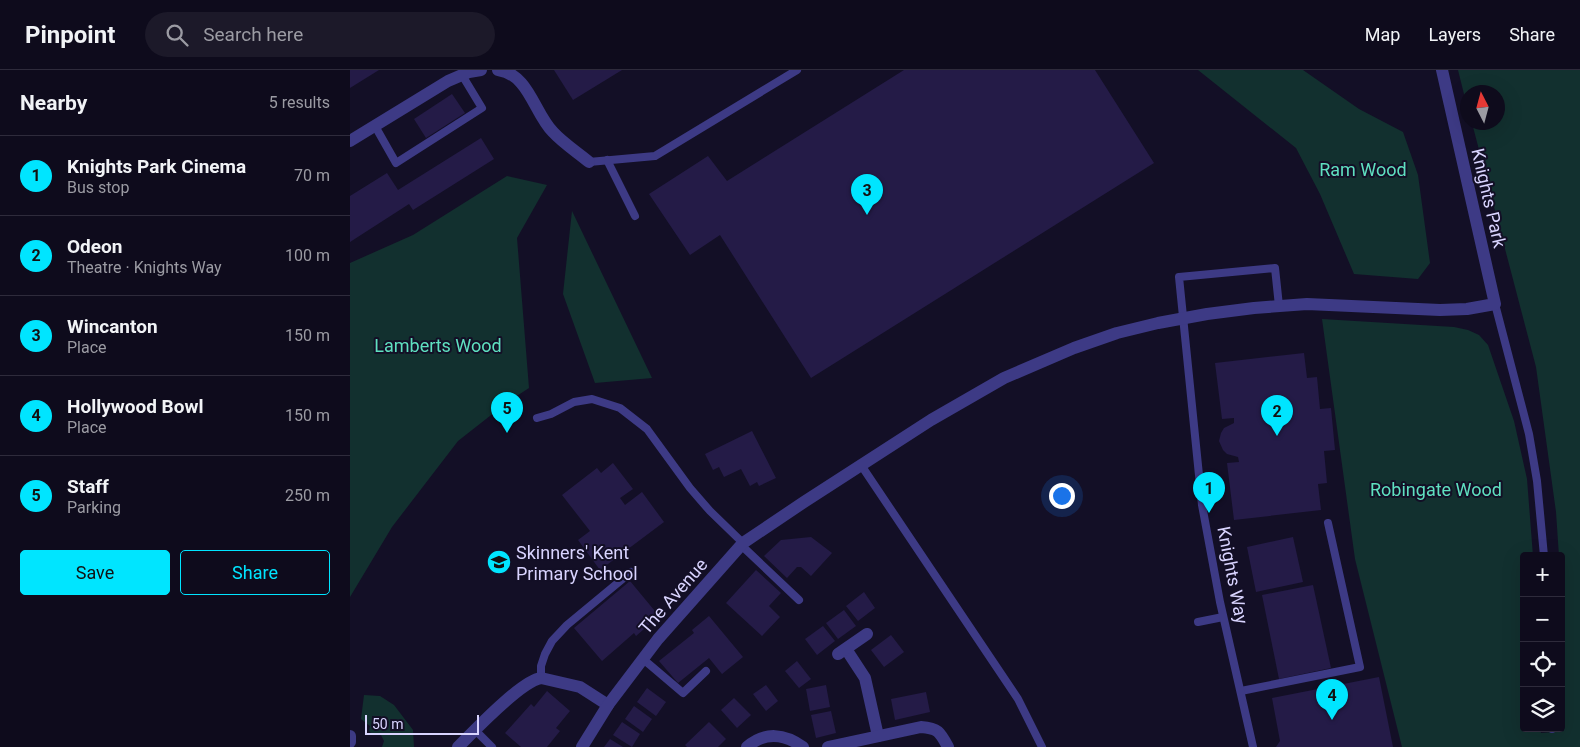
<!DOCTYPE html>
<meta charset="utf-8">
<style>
:root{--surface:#0e0b1c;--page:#1c1929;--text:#f1f3f6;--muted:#9b9ba3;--line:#2e2b3b;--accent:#00e5ff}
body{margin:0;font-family:Roboto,sans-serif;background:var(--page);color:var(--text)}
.controls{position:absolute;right:15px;bottom:15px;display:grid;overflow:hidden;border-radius:5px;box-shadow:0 5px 20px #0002}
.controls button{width:45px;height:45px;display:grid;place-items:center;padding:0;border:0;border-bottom:1px solid var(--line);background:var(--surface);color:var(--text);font:25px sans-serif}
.compass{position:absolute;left:1110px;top:15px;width:45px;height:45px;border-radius:50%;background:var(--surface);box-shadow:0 5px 20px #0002;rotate:354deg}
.scale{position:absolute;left:15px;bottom:12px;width:114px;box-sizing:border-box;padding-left:5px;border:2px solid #d9d4ff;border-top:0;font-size:14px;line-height:18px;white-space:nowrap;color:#d9d4ff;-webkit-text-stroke:4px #130f26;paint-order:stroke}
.you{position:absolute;left:711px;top:425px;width:18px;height:18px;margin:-12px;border:4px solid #fff;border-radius:50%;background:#1a73e8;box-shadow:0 0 0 8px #1a73e833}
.badge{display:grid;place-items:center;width:32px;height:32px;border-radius:50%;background:var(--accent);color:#111;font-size:16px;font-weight:700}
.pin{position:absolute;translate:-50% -41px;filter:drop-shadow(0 1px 2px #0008)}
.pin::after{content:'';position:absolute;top:26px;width:18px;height:15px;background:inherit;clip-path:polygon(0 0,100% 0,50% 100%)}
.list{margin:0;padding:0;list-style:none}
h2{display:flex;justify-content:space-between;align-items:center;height:65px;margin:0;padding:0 20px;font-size:21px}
h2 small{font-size:16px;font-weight:400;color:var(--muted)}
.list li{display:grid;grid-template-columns:32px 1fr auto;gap:15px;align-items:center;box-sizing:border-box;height:80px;padding:0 20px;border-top:1px solid var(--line)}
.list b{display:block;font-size:19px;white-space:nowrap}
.list p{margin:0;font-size:16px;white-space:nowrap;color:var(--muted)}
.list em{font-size:16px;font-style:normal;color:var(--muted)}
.actions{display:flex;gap:10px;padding:15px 20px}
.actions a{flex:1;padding:11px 0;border:1px solid var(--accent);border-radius:5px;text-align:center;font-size:18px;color:var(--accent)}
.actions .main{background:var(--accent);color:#111}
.icon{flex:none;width:28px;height:28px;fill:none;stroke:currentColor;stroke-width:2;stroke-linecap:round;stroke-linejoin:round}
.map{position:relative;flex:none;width:1230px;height:677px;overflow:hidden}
header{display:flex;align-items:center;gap:30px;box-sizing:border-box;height:70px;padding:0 25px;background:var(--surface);border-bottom:1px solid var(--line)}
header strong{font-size:24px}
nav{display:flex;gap:28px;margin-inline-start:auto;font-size:18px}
.search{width:350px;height:45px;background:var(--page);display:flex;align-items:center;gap:12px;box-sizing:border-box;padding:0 18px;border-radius:28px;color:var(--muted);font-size:19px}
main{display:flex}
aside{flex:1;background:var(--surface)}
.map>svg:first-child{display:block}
</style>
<header>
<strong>Pinpoint</strong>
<div class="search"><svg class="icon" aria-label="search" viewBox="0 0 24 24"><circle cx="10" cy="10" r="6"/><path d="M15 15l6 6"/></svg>Search here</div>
<nav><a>Map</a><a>Layers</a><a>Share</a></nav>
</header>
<main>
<aside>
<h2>Nearby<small>5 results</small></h2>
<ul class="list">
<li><span class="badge">1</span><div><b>Knights Park Cinema</b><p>Bus stop</p></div><em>70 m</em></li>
<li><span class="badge">2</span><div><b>Odeon</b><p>Theatre · Knights Way</p></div><em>100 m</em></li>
<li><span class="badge">3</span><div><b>Wincanton</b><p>Place</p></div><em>150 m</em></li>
<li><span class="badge">4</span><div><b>Hollywood Bowl</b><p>Place</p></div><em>150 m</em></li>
<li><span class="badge">5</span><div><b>Staff</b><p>Parking</p></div><em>250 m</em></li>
</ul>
<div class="actions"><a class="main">Save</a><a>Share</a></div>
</aside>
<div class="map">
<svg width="1230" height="677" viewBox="0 0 1230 677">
<rect width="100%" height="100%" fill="#130f26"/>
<g fill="#12302f">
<polygon points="848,0 953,0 1009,39 1053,62 1068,105 1080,193 1068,209 1004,204 970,124 946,78"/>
<polygon points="1108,0 1230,0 1230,677 1052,677 1005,489 972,249 1104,257 1118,260 1129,265 1138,275 1164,351 1177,409 1183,486 1174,486 1174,658 1190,658 1191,663 1214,661 1211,486 1209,486 1206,442 1186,297 1122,53 1148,52 1148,22 1118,22 1117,36"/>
<polygon points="157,106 197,115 167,168 179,318 159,331 108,371 42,457 0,527 0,193 63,165"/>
<polygon points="222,141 302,308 245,313 213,224"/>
<polygon points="14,625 30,626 44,635 63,660 64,677 32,677 34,671 30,663 22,664 19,661 20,656 11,649"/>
</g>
<g fill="#241b47">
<polygon points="0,0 29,0 0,18"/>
<polygon points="204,0 272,0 223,30"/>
<polygon points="554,0 745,0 804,93 461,308 370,165 340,185 299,124 358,86 377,111"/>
<polygon points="102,24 115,43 76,68 64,49"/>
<polygon points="131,68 144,89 63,140 59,134 0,172 0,126 37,103 48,120"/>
<polygon points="954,283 957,308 967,307 970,339 981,338 985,380 974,381 977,413 968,414 971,440 884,450 877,393 889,392 888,387 877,384 873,380 869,371 871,363 874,358 884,353 884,348 872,349 865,293"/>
<polygon points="402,361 426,408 409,416 407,412 400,416 391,399 374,407 369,397 363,400 355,384"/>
<polygon points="263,393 283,419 270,428 275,435 292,422 314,452 250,500 228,470 240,461 212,425 247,398 251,403"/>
<polygon points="461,467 482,483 461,506 451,497 447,497 437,508 414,486 431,470"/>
<polygon points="943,467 953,512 906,522 897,477"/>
<polygon points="406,500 431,523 419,536 430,547 412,566 376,533"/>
<polygon points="280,511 309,546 286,566 284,563 252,591 224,558"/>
<polygon points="963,515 981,598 929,609 912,525"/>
<polygon points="514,522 525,538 508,551 496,536"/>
<polygon points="494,540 506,556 488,569 476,553"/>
<polygon points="359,546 393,587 372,604 359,588 328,613 309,591 344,563 342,560"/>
<polygon points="473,556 485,571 467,585 455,569"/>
<polygon points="541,565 554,582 534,597 521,580"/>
<polygon points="447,591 461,609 449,618 435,601"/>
<polygon points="1029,607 1043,677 926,677 930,671 922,628"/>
<polygon points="416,615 428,631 416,641 403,624"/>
<polygon points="476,615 480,637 460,641 456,619"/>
<polygon points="297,618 316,632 306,646 287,632"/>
<polygon points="197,621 220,641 206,658 210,661 197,677 171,677 155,663 181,634 184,637"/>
<polygon points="576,622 580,642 545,650 541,629"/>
<polygon points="384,628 401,645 387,658 371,640"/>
<polygon points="284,636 302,649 293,662 275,649"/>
<polygon points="481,641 486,663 466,668 461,645"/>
<polygon points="272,652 290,664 282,677 263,665"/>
<polygon points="359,652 376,669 368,677 337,677 335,675"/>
<polygon points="260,669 273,677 254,677"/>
</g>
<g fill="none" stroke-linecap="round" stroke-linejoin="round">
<g stroke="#3d3a85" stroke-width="8">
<polyline points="25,56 46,93 132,38 112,5"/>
<polyline points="257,90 285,146"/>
<polyline points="239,92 305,86 447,0"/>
<polyline points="1145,234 1179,364 1187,411 1194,486"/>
<polyline points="187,348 201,344 224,332 242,329 270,338 297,359 340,418 360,441 393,473"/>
<polyline points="511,395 668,629 692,677"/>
<polyline points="391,475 449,530"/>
<polyline points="848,552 873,547"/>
<polyline points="293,589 333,623 356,601"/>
<polyline points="191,608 191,596 195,584 202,571 217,555 281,502"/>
<polyline points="891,621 1010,597 978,453"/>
<polyline points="1202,658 1202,659"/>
<polyline points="125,660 142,677"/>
<polyline points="903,677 870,532 852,435 829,207 925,198 929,236"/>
</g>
<g stroke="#3d3a85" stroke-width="12">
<path d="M148,0C179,4 184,43 203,62C213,73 227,82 239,92"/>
<polyline points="0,71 98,11 119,2 131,0"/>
<polyline points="496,579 515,608 528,666"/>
<polyline points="488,584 517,564"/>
<polyline points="0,666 0,672"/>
<path d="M108,677C124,661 171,611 191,608L230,617L258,635"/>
<polyline points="232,677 258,635 308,569 393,473 454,432 581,350 654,308 724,278 767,263 808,253 857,244 904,238 957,234 1090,240 1117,239 1145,234 1092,0"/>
<path d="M397,677C415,661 435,664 453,677"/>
<path d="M478,677L571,657C588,658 590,662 598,677"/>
</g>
</g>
<defs>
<g id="school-disc" transform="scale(1.25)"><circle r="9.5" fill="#00e5ff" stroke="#130f26"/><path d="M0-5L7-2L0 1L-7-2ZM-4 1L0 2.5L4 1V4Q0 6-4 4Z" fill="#111"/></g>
</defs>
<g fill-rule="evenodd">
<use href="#school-disc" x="149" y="492"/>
</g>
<g text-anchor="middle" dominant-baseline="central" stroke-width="4" stroke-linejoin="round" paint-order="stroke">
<g font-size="18" fill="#5fe0c0" stroke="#130f26">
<text x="1013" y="99">Ram Wood</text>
<text x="88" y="275">Lamberts Wood</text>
<text x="1086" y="419">Robingate Wood</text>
</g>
<g font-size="18" fill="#d9d4ff" stroke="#130f26">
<text transform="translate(1139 128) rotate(77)">Knights Park</text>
<text transform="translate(883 505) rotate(79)">Knights Way</text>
<text transform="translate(323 526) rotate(-49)">The Avenue</text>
</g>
<g font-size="18" fill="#d9d4ff" stroke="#130f26" text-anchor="start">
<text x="166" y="482">Skinners' Kent<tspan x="166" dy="21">Primary School</tspan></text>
</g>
</g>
</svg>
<div class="controls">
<button>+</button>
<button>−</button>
<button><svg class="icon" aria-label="locate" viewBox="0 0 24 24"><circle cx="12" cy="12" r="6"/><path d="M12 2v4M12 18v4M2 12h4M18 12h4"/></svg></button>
<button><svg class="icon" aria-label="layers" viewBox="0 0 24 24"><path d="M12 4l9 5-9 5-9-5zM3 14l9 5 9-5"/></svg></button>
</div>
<svg class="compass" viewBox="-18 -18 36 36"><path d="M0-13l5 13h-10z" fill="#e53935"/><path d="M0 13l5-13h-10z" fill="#9b9ba3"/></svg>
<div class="scale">50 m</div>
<div class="you"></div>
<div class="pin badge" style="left:859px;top:443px">1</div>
<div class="pin badge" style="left:927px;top:366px">2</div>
<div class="pin badge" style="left:517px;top:145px">3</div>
<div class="pin badge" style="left:982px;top:650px">4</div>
<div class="pin badge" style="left:157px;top:363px">5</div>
</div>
</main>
